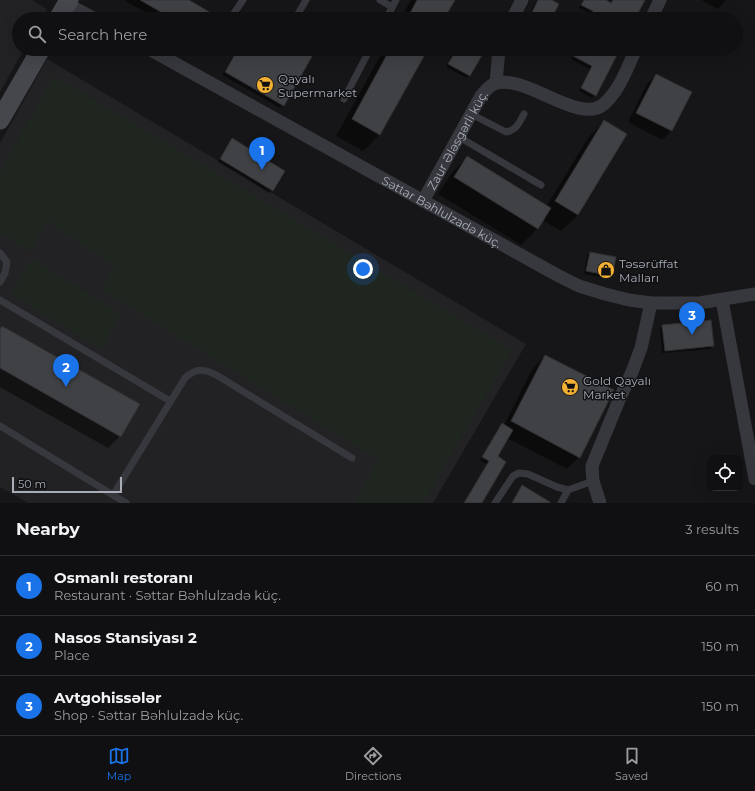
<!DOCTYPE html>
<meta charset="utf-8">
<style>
:root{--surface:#101012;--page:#1e1e20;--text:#f1f3f6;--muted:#9c9d9f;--line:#303032;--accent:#1a73e8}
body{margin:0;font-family:Montserrat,sans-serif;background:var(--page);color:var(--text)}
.controls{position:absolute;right:12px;bottom:12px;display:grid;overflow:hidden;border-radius:8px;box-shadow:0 4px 16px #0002}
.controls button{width:36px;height:36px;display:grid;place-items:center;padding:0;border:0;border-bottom:1px solid var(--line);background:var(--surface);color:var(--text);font:20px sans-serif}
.scale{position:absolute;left:12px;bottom:10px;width:110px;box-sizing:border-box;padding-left:4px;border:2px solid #a8adb8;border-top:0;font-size:11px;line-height:14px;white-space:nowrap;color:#a8adb8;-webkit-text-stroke:3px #111113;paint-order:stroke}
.you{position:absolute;left:363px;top:269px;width:14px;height:14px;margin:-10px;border:3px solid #fff;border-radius:50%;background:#1a73e8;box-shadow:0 0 0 6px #1a73e833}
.badge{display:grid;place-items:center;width:26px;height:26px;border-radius:50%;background:var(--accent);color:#fff;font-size:13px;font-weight:700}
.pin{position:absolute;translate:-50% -33px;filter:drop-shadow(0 1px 2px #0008)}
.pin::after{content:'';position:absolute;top:21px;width:14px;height:12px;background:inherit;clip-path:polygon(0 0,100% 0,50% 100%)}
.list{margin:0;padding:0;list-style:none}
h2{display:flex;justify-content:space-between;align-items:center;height:52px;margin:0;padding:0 16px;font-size:17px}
h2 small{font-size:13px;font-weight:400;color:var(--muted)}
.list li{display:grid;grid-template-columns:26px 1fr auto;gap:12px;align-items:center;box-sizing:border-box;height:60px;padding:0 16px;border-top:1px solid var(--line)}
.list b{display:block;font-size:15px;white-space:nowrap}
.list p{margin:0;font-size:13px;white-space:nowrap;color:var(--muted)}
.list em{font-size:13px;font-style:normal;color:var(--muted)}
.icon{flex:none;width:22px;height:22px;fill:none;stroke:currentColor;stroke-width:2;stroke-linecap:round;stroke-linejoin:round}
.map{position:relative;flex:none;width:755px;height:503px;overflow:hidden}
.search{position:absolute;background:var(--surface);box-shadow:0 4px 16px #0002;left:12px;right:12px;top:12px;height:44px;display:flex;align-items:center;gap:10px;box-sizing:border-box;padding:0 14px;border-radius:22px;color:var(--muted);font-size:15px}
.sheet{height:232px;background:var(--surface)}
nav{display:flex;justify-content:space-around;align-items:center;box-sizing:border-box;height:56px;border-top:1px solid var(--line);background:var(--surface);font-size:11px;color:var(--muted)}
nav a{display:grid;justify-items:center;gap:2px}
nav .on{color:var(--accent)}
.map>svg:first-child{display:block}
</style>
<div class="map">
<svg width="755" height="503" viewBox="0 0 755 503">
<rect width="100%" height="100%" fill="#161618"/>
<g fill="#222225">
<polygon points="0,0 32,0 47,9 41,19 19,19 19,49 24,49 0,92"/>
<polygon points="47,59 526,344 433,503 28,503 0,487 0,143"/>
</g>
<g fill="#1e261f">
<polygon points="54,76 512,350 423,503 354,503 379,460 101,289 114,265 48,222 29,251 0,233 0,172"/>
<polygon points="32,259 121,314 100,349 11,294"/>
</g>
<g fill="#0007">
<polygon points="124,0 187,0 216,19 157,19"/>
<polygon points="411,0 454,0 443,19 400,19"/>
<polygon points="537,0 550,0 550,19 527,19"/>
<polygon points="583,0 604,0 610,3 612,0 644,0 634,19 589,19 591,14 579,8"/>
<polygon points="701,0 726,0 718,9"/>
<polygon points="237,49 310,49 314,51 280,108 222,75"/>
<polygon points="384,49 427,49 380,134 363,151 336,136"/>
<polygon points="456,49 481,49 483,51 467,78 446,67"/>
<polygon points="576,49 618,49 595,95 592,98 579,91 590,69 571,59"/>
<polygon points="656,75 690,93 671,131 662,140 628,122 647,84"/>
<polygon points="604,121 578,215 561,231 542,220 537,229 521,245 438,194 451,174 467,157 546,207 588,138"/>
<polygon points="230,142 284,171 269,193 218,162"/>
<polygon points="590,253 611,276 609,279 584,274 587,256"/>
<polygon points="663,326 713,346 710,349 662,353 660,329"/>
<polygon points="2,327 120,436 108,448 0,387 0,329"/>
<polygon points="545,356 579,457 567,469 507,438 496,457 481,503 464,503 487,464 480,460 499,427 502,424 504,425 533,368"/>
</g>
<g fill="#404145" stroke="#303034">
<polygon points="140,0 189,0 218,17 217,19 173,19"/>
<polygon points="417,0 455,0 444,19 407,19"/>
<polygon points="538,0 552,0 559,4 551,19 529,19"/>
<polygon points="584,0 606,0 611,3 613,0 645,0 635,19 590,19 593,11 581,5"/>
<polygon points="238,49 312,49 315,51 284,106 225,72"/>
<polygon points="390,49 428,49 380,135 352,119"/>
<polygon points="457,49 483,49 485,50 470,76 448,64"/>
<polygon points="576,49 620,49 596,96 581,88 592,66 573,56"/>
<polygon points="656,74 692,92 672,131 636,113"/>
<polygon points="604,120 627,134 578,215 555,201"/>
<polygon points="232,138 285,171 273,191 220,159"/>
<polygon points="467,156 551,208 538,229 454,177"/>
<polygon points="590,252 616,257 612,276 586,271"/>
<polygon points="711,320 714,346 665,351 662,325"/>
<polygon points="2,326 140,404 121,437 0,368 0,329"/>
<polygon points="545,355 614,390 580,458 511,421"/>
<polygon points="502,423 513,430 498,456 506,462 482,503 464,503 489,461 482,457"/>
<polygon points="522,485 550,502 550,503 512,503"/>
</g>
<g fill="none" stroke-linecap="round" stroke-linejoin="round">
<g stroke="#37383d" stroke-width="7">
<polyline points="380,0 392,7"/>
<polyline points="230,19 243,0"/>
<polyline points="295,19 306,0"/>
<polyline points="386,19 396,0"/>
<polyline points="344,99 370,49"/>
<path d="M471,114L506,132C517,130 519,123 524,114"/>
<polyline points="459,137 541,185"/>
<polyline points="0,253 7,262 5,273 0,282"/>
<polyline points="0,300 170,401"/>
<polyline points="0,426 126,503"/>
<path d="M113,495L185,378C197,367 205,369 218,376L352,458"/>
<polyline points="495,503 513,476 519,473 528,474 557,487 568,490"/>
<polyline points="561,503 568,490 593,481"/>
</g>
<g stroke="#37383d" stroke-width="13">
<polyline points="67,4 95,19"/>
<polyline points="512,19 522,0"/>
<polyline points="651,19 660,0"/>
<path id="s1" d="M149,49L557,275L579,286L605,294L629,300L651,303H699L755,294"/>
<polyline points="496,83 499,49"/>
<path id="s2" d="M423,201L481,96C485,91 489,86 494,84C524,72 579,126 604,104C620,90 627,68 636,49"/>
<polyline points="722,300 755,479"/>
<polyline points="600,503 593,481 592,466 619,400 632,372 641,348 651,303"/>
</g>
<g stroke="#45474d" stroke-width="19">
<polyline points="58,19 69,0"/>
<polyline points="0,120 41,49"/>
</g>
</g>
<defs>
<g id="supermarket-disc" transform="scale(0.9)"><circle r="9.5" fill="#f2b134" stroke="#111113"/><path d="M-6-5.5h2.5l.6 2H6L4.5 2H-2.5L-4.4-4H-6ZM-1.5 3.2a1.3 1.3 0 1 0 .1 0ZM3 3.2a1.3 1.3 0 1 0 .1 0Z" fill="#111"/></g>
<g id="shop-disc" transform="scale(0.9)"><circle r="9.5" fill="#f2b134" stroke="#111113"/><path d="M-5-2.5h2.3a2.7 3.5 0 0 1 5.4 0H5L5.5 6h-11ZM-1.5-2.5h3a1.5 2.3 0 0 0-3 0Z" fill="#111"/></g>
</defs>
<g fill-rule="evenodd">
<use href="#supermarket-disc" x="265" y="85"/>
<use href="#shop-disc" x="606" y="270"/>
<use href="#supermarket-disc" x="570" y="387"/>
</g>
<g text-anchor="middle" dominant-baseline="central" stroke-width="3" stroke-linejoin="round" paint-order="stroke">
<g font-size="12" fill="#a8adb8" stroke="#111113" text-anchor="start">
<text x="278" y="78">Qayalı<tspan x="278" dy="14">Supermarket</tspan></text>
<text x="619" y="263">Təsərüffat<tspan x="619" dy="14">Malları</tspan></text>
<text x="583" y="380">Gold Qayalı<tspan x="583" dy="14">Market</tspan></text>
</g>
<g font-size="12" fill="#a8adb8" stroke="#111113">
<text stroke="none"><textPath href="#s2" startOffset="70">Zaur Ələsgərli küç.</textPath></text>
<text stroke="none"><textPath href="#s1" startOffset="335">Səttar Bəhlulzadə küç.</textPath></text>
</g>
</g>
</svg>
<div class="controls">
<button><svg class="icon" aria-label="locate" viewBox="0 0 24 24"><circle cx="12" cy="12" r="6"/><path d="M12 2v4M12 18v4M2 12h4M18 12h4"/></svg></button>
</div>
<div class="scale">50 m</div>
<div class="you"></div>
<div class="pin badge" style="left:262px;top:170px">1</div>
<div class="pin badge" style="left:66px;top:387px">2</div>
<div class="pin badge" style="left:692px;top:335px">3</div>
<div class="search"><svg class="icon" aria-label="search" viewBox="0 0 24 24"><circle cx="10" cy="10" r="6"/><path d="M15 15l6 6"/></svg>Search here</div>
</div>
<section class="sheet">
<h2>Nearby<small>3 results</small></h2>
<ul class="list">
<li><span class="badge">1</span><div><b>Osmanlı restoranı</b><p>Restaurant · Səttar Bəhlulzadə küç.</p></div><em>60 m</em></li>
<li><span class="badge">2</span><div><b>Nasos Stansiyası 2</b><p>Place</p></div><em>150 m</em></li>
<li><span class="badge">3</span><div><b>Avtgohissələr</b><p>Shop · Səttar Bəhlulzadə küç.</p></div><em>150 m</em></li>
</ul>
</section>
<nav>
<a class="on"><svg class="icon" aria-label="map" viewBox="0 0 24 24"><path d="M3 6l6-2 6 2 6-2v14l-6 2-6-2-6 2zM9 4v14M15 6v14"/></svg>Map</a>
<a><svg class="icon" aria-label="directions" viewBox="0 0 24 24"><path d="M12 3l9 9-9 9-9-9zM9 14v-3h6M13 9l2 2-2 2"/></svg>Directions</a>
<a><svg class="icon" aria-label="saved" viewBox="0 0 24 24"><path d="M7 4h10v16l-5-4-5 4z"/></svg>Saved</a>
</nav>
